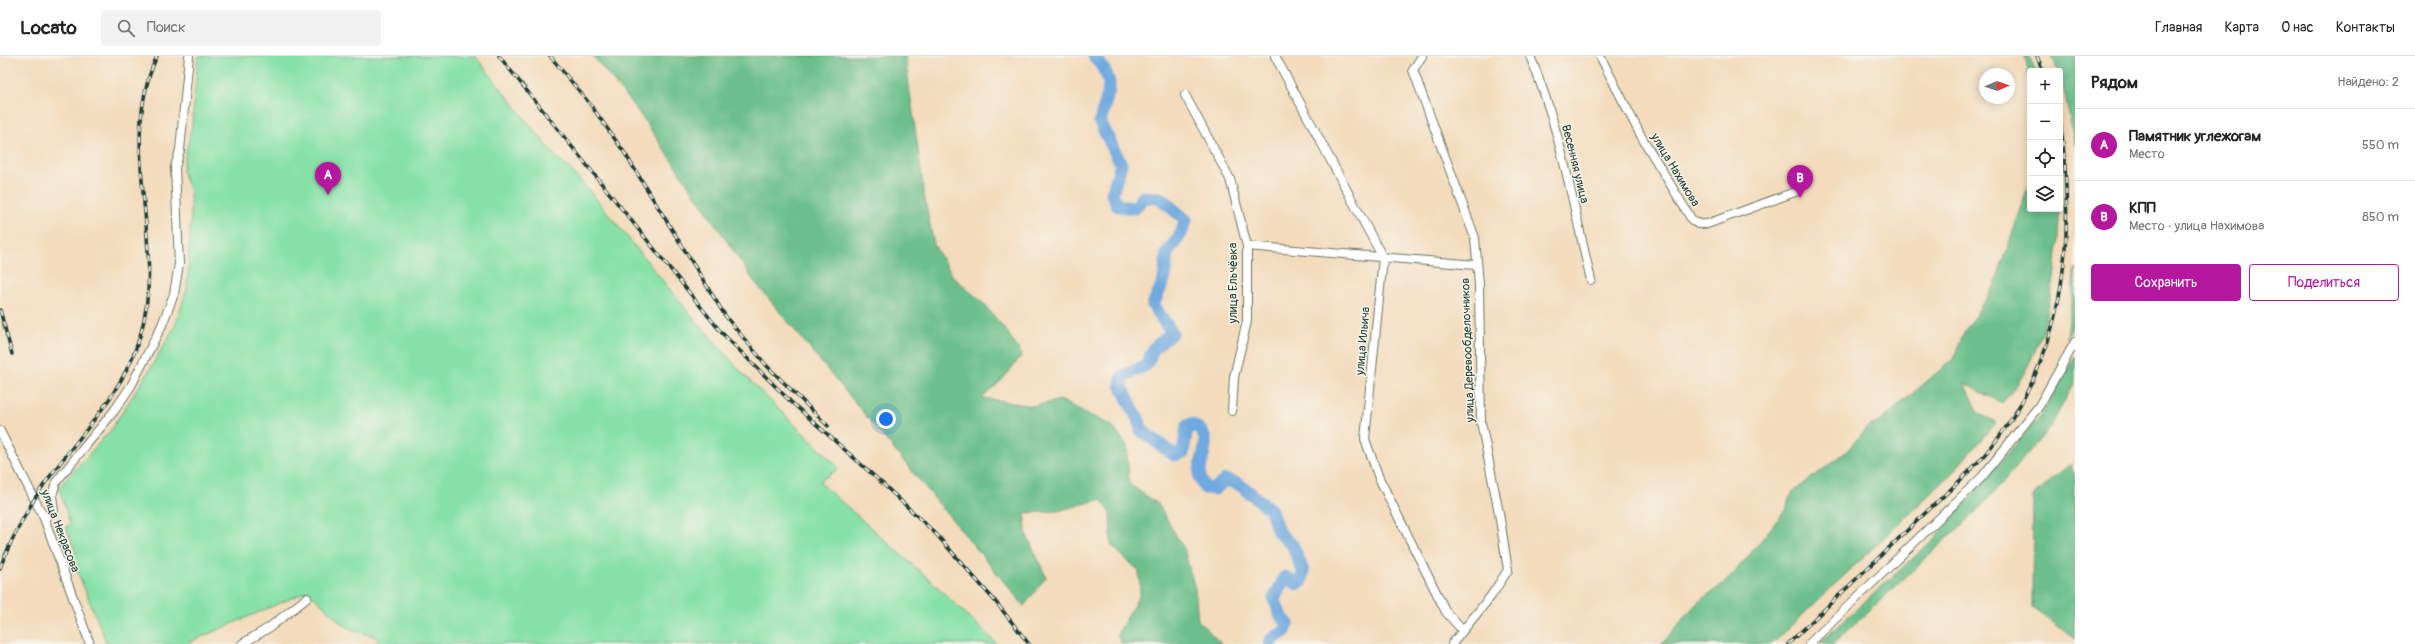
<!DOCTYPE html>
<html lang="ru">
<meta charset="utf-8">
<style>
:root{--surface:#fff;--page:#f2f2f2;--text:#222;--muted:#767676;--line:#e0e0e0;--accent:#b5179e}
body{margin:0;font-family:Pangolin,sans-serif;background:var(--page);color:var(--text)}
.controls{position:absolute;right:12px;top:12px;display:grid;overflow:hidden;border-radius:4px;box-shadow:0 2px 10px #0003}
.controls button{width:36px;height:36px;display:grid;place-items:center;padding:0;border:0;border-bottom:1px solid var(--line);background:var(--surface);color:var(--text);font:20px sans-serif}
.compass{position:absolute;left:1979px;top:12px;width:36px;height:36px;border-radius:50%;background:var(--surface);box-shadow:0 2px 10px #0003;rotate:88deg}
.you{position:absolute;left:886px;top:363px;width:14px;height:14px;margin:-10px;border:3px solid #fff;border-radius:50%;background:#1a73e8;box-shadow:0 0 0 6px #1a73e833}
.badge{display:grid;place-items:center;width:26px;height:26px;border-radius:50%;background:var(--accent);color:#fff;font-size:13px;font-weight:700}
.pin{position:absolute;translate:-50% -33px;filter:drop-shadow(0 1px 2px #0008)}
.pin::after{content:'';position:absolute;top:21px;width:14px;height:12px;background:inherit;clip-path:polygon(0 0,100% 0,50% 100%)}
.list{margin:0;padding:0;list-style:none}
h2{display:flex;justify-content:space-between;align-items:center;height:52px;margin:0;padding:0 16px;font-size:17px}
h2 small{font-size:13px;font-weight:400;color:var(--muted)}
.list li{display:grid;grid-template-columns:26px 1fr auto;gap:12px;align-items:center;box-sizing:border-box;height:72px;padding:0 16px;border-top:1px solid var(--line)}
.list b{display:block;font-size:15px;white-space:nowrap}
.list p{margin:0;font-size:13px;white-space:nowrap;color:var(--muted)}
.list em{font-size:13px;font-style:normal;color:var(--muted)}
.actions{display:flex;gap:8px;padding:12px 16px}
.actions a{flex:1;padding:9px 0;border:1px solid var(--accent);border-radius:4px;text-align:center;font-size:14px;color:var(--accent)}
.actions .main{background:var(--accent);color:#fff}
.icon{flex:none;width:22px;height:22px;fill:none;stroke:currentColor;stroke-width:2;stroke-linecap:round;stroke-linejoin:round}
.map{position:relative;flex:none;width:2075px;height:588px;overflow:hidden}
header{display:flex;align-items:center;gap:24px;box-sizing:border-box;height:56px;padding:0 20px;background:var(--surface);border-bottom:1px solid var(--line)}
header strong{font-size:19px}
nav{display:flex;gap:22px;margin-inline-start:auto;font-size:14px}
.search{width:280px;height:36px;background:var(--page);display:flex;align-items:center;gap:10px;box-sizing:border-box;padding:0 14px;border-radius:4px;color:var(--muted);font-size:15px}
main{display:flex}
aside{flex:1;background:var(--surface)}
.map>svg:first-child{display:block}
</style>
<header>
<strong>Locato</strong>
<div class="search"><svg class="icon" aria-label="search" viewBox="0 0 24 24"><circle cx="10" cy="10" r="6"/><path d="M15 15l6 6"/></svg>Поиск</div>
<nav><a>Главная</a><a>Карта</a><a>О нас</a><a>Контакты</a></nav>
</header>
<main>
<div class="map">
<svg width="2075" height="588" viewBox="0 0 2075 588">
<rect width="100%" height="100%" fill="#f7f3e8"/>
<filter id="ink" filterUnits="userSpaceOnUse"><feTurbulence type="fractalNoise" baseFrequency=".025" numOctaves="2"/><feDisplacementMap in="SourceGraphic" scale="8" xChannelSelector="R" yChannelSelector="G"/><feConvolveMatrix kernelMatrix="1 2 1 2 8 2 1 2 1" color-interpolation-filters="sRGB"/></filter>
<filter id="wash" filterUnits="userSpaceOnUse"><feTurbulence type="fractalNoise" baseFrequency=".012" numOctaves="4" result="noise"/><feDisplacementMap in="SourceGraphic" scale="16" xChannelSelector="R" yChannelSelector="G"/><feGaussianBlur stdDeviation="0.9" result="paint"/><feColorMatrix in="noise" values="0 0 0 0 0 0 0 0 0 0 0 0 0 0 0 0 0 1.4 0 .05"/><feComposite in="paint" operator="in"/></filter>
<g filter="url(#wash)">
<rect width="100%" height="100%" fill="#f3dbbc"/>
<polygon fill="#86e1a7" stroke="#528f6e" points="198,0 475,0 555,100 569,112 594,140 689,257 743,318 839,412 819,426 931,525 997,588 379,588 376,581 350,573 339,565 308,535 185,588 107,588 71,500 76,497 66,471 70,468 59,431 110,375 147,318 175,270 187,232 191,157 190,136 182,115 192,68"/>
<g fill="#6cbf8c" stroke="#467e60">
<polygon points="593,0 905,0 925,144 934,189 954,222 983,247 1007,276 1022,299 1002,324 982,342 1034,350 1060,344 1112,370 1127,389 1129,428 1158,448 1184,493 1195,533 1198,564 1221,588 1122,588 1117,579 1140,538 1139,515 1111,489 1110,457 1101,443 1058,455 1025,457 1026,477 1046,521 1024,550 754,225 640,58"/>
<polygon points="2025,0 2029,0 2036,15 2030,15 2030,95 2028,77 2030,26"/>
<polygon points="2051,0 2075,0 2075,89 2060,15 2058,15"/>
<path d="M2030,125V153H2059C2059,215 2047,301 2002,347L1964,327L1978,357L1996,366L1953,416L1772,588H1662L1696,548L1724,527L1747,502L1787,452L1788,445L1793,436L1847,395L1868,370L1878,367L1953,303L1965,275L1995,229Z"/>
<polygon points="2075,212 2075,265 2067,282"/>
<polygon points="2075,300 2075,326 2049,373 1978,454 1833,588 1820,586 1932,485 2042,358"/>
<polygon points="2071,407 2075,422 2075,583 2032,552 2033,440"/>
</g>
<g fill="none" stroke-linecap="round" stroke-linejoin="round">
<path stroke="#70a9df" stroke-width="13" d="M1094,0C1118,28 1108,33 1100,66L1121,108L1112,138L1118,150L1135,152L1143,141L1160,142L1186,164L1181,178L1167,197L1164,224L1153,249L1172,277L1154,292L1146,309L1123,320L1121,329L1139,365L1141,374L1174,399L1183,397L1187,370L1191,368C1218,381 1198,400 1200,421C1200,424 1204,429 1205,432L1215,433L1225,424L1239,428L1271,454L1278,476L1293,490L1303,515L1302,525L1297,528L1285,521L1274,543L1281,560L1288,568L1285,575L1271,584L1270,588"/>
</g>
</g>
<g filter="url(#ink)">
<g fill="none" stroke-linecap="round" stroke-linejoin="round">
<g stroke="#697464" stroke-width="10">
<g id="minor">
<polyline points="1275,0 1383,202 1365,383 1379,422 1446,556 1462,574"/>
<polyline points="1422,0 1413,14 1475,182 1479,228 1481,366 1499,457 1508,514 1491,540 1452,588"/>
<path d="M1530,0C1560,71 1573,149 1591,224"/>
<polyline points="1600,0 1641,80 1692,164 1698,168 1707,168 1795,136"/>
<polyline points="1185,39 1230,123 1247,190 1247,265 1234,321 1232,355"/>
<polyline points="1247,190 1476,209"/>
<polyline points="0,375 44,462 90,588"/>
<polyline points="44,462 54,455 52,440 56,426 114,355 131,330 162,269 174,238 179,208 175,111 180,94 189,0"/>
<polyline points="242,588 270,571 307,542"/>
<polyline points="1809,588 1982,421 2039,350 2075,286"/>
</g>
</g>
<use href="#minor" stroke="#fff" stroke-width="8"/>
<g stroke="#1f3d34" stroke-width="3.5">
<g id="rail">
<polyline points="499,0 721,276 790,345 882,427 936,478 995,545 1029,588"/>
<polyline points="550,0 590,48 624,96 726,261 767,310 828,370"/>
<polyline points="2037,0 2043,15"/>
<polyline points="0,254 12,298"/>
<path d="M0,512C9,488 22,464 35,442C69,388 122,344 140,280C168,186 115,93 157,0"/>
<path d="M1788,588C1831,547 1874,506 1917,465C1945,438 1975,413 1999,381C2068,289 2075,174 2060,63"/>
</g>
</g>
<use href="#rail" stroke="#f7f3e8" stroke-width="2" stroke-dasharray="6" stroke-linecap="butt"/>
</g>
</g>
<g text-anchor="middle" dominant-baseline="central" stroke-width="3" stroke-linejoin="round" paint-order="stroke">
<g font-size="12" fill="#1f3d34" stroke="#f7f3e8">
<text transform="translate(1575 108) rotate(76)">Весенняя улица</text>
<text transform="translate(1675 114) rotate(59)">улица Нахимова</text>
<text transform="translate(1233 227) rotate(-90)">улица Ельчёвка</text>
<text transform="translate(1363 285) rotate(-85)">улица Ильича</text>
<text transform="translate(1468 294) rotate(-92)">улица Деревообделочников</text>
<text transform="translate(60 475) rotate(69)">улица Некрасова</text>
</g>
</g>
</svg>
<div class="controls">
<button>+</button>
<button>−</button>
<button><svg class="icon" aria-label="locate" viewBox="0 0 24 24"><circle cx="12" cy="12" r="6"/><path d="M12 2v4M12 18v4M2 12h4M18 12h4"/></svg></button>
<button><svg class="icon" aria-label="layers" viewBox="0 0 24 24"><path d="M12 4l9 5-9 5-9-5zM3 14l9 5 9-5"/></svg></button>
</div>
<svg class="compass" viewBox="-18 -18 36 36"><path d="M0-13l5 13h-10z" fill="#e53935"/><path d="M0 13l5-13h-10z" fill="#767676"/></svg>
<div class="you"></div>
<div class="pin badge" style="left:328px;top:139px">A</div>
<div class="pin badge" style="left:1800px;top:142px">B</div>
</div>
<aside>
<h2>Рядом<small>Найдено: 2</small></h2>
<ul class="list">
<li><span class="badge">A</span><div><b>Памятник углежогам</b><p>Место</p></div><em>550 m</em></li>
<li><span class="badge">B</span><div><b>КПП</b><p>Место · улица Нахимова</p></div><em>850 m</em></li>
</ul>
<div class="actions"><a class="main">Сохранить</a><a>Поделиться</a></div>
</aside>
</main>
